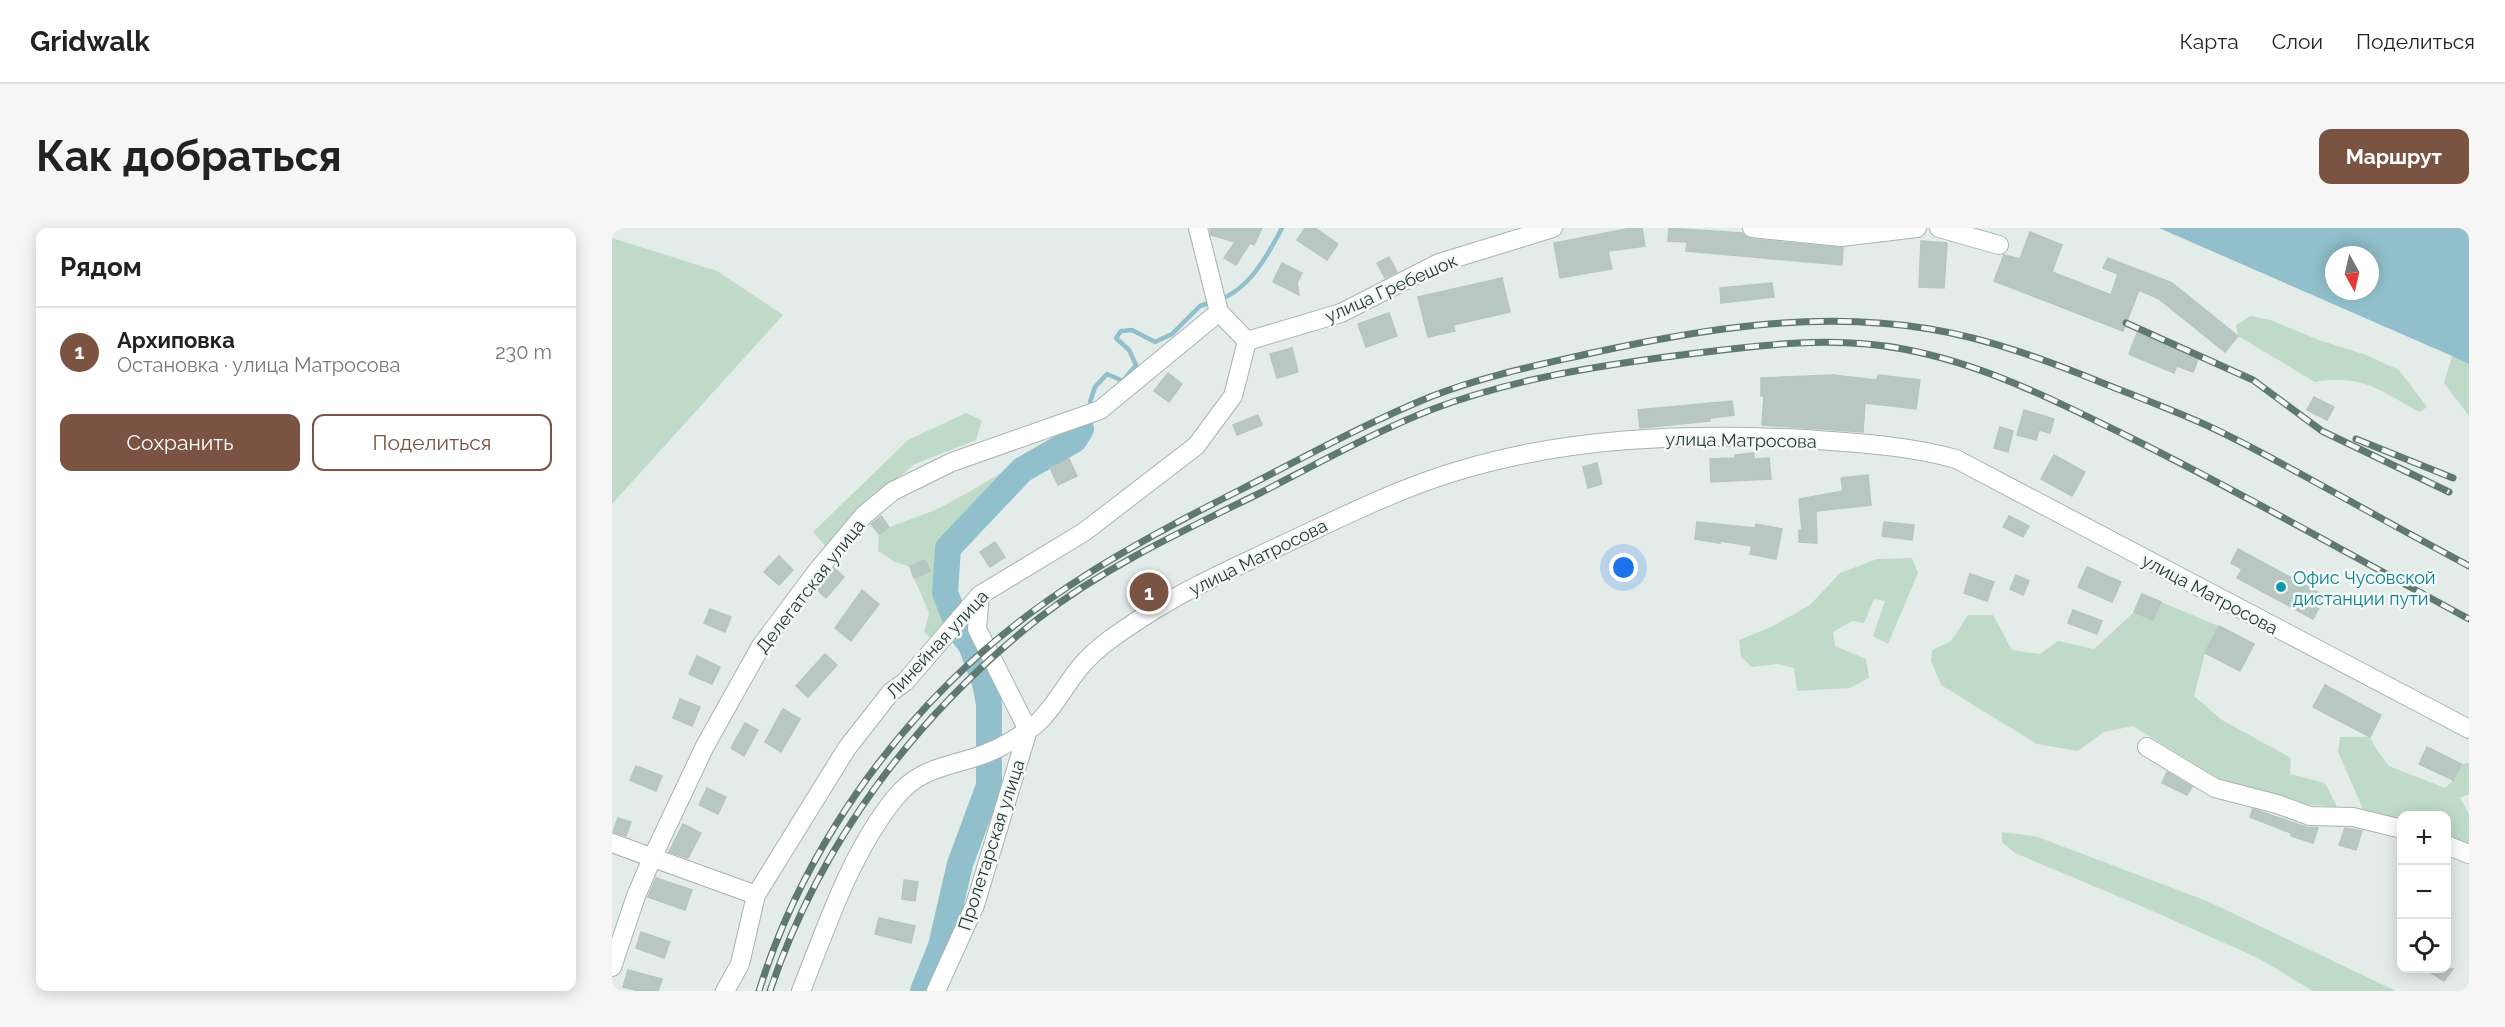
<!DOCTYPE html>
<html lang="ru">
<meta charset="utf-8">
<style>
:root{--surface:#fff;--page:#f6f6f6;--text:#222;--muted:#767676;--line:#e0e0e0;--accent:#7a5342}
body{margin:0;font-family:Raleway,sans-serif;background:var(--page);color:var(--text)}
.controls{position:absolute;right:18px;bottom:18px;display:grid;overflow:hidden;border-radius:12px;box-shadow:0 3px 15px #0003}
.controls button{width:54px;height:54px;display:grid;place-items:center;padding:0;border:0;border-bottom:2px solid var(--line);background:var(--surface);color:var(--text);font:30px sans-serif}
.compass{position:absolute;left:1713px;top:18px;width:54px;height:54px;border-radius:50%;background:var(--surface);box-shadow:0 3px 15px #0003;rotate:172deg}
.you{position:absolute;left:1012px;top:340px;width:21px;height:21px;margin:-15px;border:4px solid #fff;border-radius:50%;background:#1a73e8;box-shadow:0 0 0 9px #1a73e833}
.badge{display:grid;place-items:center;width:39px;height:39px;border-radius:50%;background:var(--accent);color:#fff;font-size:20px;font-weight:700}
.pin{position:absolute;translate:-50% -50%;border:3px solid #fff;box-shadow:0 2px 6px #0006}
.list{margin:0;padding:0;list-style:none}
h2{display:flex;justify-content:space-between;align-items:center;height:78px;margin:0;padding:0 24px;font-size:26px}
h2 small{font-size:20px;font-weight:400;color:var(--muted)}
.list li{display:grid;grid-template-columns:39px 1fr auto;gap:18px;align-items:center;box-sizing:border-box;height:90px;padding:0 24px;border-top:2px solid var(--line)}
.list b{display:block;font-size:22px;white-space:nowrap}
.list p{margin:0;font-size:20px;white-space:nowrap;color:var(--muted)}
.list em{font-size:20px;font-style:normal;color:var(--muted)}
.actions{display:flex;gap:12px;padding:18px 24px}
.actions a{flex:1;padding:14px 0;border:2px solid var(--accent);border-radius:12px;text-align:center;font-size:21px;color:var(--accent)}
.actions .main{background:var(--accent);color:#fff}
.icon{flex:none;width:33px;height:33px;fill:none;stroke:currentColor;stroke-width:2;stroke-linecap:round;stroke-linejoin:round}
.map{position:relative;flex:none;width:1857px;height:763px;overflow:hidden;border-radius:12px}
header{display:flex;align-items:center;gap:36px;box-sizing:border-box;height:84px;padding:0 30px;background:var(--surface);border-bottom:2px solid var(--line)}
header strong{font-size:28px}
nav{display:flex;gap:33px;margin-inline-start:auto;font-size:21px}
.intro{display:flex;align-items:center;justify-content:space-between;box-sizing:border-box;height:144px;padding:0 36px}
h1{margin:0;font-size:42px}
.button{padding:15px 27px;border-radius:12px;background:var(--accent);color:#fff;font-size:21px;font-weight:700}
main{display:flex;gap:36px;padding:0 36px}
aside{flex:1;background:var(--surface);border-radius:12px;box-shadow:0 3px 15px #0003}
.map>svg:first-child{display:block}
</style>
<header>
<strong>Gridwalk</strong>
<nav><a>Карта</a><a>Слои</a><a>Поделиться</a></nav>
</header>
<div class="intro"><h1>Как добраться</h1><a class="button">Маршрут</a></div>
<main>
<aside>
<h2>Рядом<small></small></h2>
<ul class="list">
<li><span class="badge">1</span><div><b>Архиповка</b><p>Остановка · улица Матросова</p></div><em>230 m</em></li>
</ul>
<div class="actions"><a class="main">Сохранить</a><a>Поделиться</a></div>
</aside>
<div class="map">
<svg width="1857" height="763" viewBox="0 0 1857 763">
<rect width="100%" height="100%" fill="#e4ece9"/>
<g fill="#bfdbc8">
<polygon points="0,10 105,43 171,87 0,276"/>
<path d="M1639,88L1658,92L1707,112L1754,127L1787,142L1815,179L1808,184C1769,164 1751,145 1703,154L1626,108L1624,97Z"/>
<polygon points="1840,128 1857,136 1857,188 1832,155"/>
<polygon points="354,185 370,192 364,212 303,236 256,274 216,321 201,304 296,212"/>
<path d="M447,208L454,222L405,258L341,326L337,366L328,386L332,396L321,412L312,404L317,385L302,350L313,332L298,339L281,333L266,323L267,306C285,293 307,290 327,280C368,259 408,233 447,208Z"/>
<polygon points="1300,330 1306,345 1276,416 1261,408 1273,373 1262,371 1252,395 1240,393 1221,404 1223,418 1254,431 1257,450 1238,460 1185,463 1182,440 1166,436 1140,439 1129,429 1127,412 1159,399 1198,377 1228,345 1265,331"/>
<polygon points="1549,374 1607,398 1593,425 1582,468 1610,492 1679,530 1678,546 1713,555 1725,579 1690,576 1609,552 1521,498 1492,504 1466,523 1425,516 1329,457 1319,433 1320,422 1339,413 1356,387 1381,387 1400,422 1428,426 1446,413 1482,421 1522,384 1541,392"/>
<polygon points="1728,509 1758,509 1764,521 1777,538 1833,560 1841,552 1849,536 1857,535 1857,566 1848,570 1857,586 1857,618 1835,608 1834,588 1790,588 1789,592 1751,581 1726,524"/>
<polygon points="1390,604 1423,608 1595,673 1784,763 1701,763 1646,730 1529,678 1403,625 1390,614"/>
</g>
<path fill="#91c0cc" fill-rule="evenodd" d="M1547,0H1857V136L1840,128ZM1722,27H1758V63H1722Z"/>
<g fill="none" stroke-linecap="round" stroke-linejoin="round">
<g stroke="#91c0cc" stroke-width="4.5">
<path d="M608,71C637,62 657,25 670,0"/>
<polyline points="478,174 483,159 495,146 511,153 524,137 517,122 504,110 509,103 520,102 543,114 560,106 588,78 600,74"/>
</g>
<polyline stroke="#91c0cc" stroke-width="26" points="311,763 329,718 348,636 377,558 377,476 373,455 359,417 348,403 333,365 336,320 410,242 462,212 469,201"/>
</g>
<g fill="#b9c7c2" stroke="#b7c5c0" stroke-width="1.5">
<polygon points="598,0 650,0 642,17 638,15 624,37 612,30 623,14 599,7"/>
<polygon points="693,0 703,0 726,16 715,32 685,12"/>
<polygon points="1019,0 1030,0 1033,18 996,23 1000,41 948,50 942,15"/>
<polygon points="1057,0 1130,5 1139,11 1231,20 1230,37 1074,23 1075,14 1056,13"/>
<polygon points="1418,4 1450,17 1440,44 1499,67 1506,46 1491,40 1496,30 1560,55 1626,108 1613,124 1547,71 1527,62 1511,103 1382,53 1392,27 1408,31"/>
<polygon points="1309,13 1335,15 1332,60 1307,59"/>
<polygon points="777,29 785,44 773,50 765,35"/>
<polygon points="670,35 690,45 685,55 687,67 661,54"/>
<polygon points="890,50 898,84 841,97 843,103 816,109 806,69"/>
<polygon points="1160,55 1162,69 1109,75 1108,60"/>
<polygon points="777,85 785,108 754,119 746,96"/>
<polygon points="1525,105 1586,131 1581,144 1565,138 1562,145 1517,126"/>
<polygon points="680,120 686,144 665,150 658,126"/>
<polygon points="556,145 570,156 557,174 542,163"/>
<polygon points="1221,147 1265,152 1266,147 1308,152 1304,181 1253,175 1251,204 1150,197 1152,168 1149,168 1149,150"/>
<polygon points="1702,169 1722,179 1715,192 1695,182"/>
<polygon points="1120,173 1122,187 1098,190 1098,193 1028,200 1026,182"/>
<polygon points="1412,182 1442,191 1438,205 1427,202 1424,212 1405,207"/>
<polygon points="646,187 650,197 625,207 621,197"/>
<polygon points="1388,199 1401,203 1396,224 1382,220"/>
<polygon points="1142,225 1142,231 1157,230 1159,251 1099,254 1098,231 1123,230 1123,227"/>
<polygon points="1442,227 1473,244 1460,268 1429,251"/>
<polygon points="457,231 465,248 446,257 438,240"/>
<polygon points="985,235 990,256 976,260 971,239"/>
<polygon points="1256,247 1259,277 1204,283 1205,315 1187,314 1187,302 1190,302 1187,271 1231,263 1229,250"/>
<polygon points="269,288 277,299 267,306 259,296"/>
<polygon points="1397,288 1417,298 1411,309 1391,299"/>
<polygon points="1085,294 1143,300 1144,296 1170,301 1164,331 1138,326 1140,318 1108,313 1108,315 1083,311"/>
<polygon points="1272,294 1302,297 1300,312 1270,308"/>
<polygon points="383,314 393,329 378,339 368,324"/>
<polygon points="1626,321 1713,368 1701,391 1625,350 1630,341 1619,335"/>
<polygon points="167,328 181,342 167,357 152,344"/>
<polygon points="313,332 318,343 302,350 298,339"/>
<polygon points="1475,339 1509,354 1500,374 1466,359"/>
<polygon points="222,340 232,349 214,370 205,362"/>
<polygon points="1358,346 1382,354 1375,373 1352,365"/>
<polygon points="1404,347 1417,353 1411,367 1398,361"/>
<polygon points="250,362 267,376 239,413 223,400"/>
<polygon points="1530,366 1549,374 1541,392 1522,384"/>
<polygon points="98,381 119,389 113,404 92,395"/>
<polygon points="1461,382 1490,393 1485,406 1456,395"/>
<polygon points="1607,398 1642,416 1628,443 1593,425"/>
<polygon points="213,426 225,437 196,469 184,458"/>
<polygon points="85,428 108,439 100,456 77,446"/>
<polygon points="1713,457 1769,487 1758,509 1701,479"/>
<polygon points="68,471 88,479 80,498 61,490"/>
<polygon points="171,481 188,491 169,524 153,514"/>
<polygon points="133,495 146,502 132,528 119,520"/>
<polygon points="1815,519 1849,536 1841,552 1807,536"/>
<polygon points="24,538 50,548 44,563 18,552"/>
<polygon points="1555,544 1580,559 1575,567 1550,555"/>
<polygon points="95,560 114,569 106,586 87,577"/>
<polygon points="1641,581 1694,599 1706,600 1701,615 1679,608 1679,605 1638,589"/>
<polygon points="6,590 19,594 14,608 1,604"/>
<polygon points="71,596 89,605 76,630 57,624"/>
<polygon points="1733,600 1750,603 1744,622 1727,617"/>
<polygon points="44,650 80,662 73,682 36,669"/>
<polygon points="292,652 306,654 303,673 290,671"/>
<polygon points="267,690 303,698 299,715 263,706"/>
<polygon points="29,704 58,714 52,730 24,720"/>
<polygon points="1813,741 1841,741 1832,753"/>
<polygon points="16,742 50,751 46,763 27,763 11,759"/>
</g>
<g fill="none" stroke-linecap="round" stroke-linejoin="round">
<g stroke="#a7b4b0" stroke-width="20">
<g id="minor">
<polyline points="586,0 607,84 635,113"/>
<polyline points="1140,0 1229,9 1305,0"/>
<polyline points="1327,0 1387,17"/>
<polyline points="635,113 729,85 827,35 941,0"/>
<polyline points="368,367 365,401 416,502"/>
<polyline points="1535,519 1603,560 1665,576 1698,588 1741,589 1790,601"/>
<polyline points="0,615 144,667"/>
<polyline points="1834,617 1857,626"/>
<polyline points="0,739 24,668 41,628 93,518 149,418 205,343 252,287 281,263 340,234 488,182 607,84"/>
<polyline points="113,763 128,736 144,667 235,520 279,464 293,454 368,367 472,304 584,218 621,168 635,113"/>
<path d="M189,763C215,698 238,626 283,570C306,542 328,540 361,530C384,523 403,512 422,498C441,482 453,457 469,438C485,419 508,404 528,391C573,361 622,340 670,317C726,291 783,262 842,244C954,209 1076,205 1193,211C1243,215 1295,217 1344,231L1857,501"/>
<polyline points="324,763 363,677 416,502"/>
</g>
</g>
<use href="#minor" stroke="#fff" stroke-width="18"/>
<g stroke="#607872" stroke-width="7">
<g id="rail">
<polyline points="1514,95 1641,152 1710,203 1837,264"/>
<polyline points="1744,211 1841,250"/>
<path d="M147,763C183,647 252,539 338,454C424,369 519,317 626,263C689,231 752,196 818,169C868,149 922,138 975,126C1089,101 1202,82 1318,101C1379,111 1436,133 1493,156C1521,167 1550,178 1578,190C1619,207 1657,229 1696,250C1750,280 1803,309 1857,338"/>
<path d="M158,763C208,614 304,487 427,390C494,338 573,302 648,265C705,236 762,204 821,181C901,151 984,138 1069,127C1142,118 1217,107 1291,121C1372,136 1444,173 1517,209C1632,266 1744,330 1857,391"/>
</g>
</g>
<use href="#rail" stroke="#f4f9f7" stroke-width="4.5" stroke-dasharray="14" stroke-linecap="butt"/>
</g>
<circle fill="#0f9aa8" stroke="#f4f9f7" stroke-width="2" cx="1669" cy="359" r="6"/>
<g text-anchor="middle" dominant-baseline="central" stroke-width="5" stroke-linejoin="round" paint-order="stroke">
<g font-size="18" fill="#253c37" stroke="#f4f9f7">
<text transform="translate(779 60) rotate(-24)">улица Гребешок</text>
<text transform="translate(1129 212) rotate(1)">улица Матросова</text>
<text transform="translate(646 329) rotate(-26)">улица Матросова</text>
<text transform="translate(198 358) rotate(-52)">Делегатская улица</text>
<text transform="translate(1598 366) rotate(28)">улица Матросова</text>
<text transform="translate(325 416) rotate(-47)">Линейная улица</text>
<text transform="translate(379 617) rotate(-72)">Пролетарская улица</text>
</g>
<g font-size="18" fill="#0d838f" stroke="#f4f9f7" text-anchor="start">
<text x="1681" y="349">Офис Чусовской<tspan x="1681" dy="21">дистанции пути</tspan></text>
</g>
</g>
</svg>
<div class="controls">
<button>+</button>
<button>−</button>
<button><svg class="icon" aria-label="locate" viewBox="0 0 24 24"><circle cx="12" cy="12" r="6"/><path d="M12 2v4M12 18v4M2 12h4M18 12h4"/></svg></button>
</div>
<svg class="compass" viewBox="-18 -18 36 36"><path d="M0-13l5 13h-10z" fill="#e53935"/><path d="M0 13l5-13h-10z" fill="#767676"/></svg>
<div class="you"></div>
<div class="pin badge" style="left:537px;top:364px">1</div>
</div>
</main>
